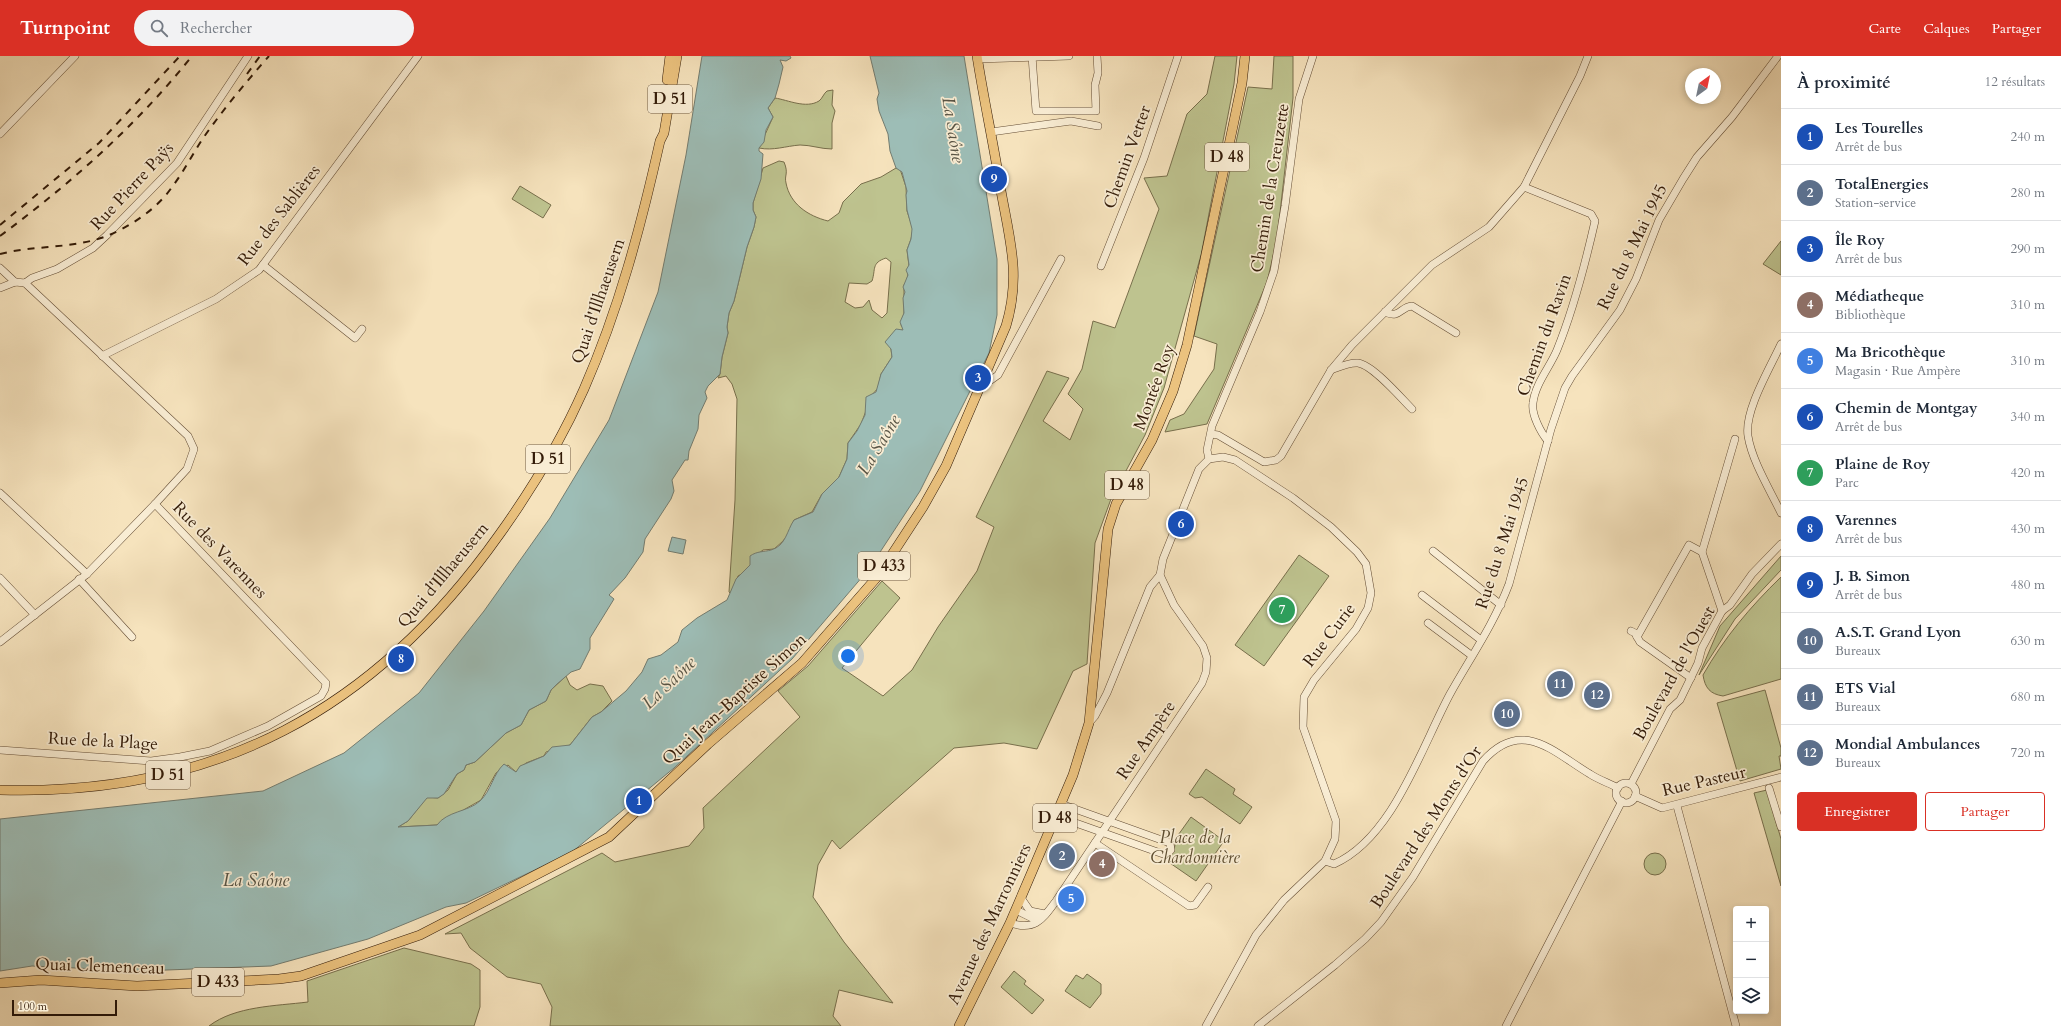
<!DOCTYPE html>
<html lang="fr">
<meta charset="utf-8">
<style>
:root{--surface:#fff;--page:#f2f2f3;--text:#1f2937;--muted:#747a83;--line:#e0e1e3;--accent:#d93025}
body{margin:0;font-family:Cardo,serif;background:var(--page);color:var(--text)}
.controls{position:absolute;right:12px;bottom:12px;display:grid;overflow:hidden;border-radius:4px;box-shadow:0 2px 6px #0003}
.controls button{width:36px;height:36px;display:grid;place-items:center;padding:0;border:0;border-bottom:1px solid var(--line);background:var(--surface);color:var(--text);font:20px sans-serif}
.compass{position:absolute;left:1685px;top:12px;width:36px;height:36px;border-radius:50%;background:var(--surface);box-shadow:0 2px 6px #0003;rotate:33deg}
.scale{position:absolute;left:12px;bottom:10px;width:105px;box-sizing:border-box;padding-left:4px;border:2px solid #331b08;border-top:0;font-size:11px;line-height:14px;white-space:nowrap;color:#331b08;-webkit-text-stroke:3px #f9edd4;paint-order:stroke}
.you{position:absolute;left:848px;top:600px;width:14px;height:14px;margin:-10px;border:3px solid #fff;border-radius:50%;background:#1a73e8;box-shadow:0 0 0 6px #1a73e833}
.badge{display:grid;place-items:center;width:26px;height:26px;border-radius:50%;background:var(--accent);color:#fff;font-size:13px;font-weight:700}
.pin{position:absolute;translate:-50% -50%;border:2px solid #fff;box-shadow:0 1px 4px #0006}
.list{margin:0;padding:0;list-style:none}
h2{display:flex;justify-content:space-between;align-items:center;height:52px;margin:0;padding:0 16px;font-size:17px}
h2 small{font-size:13px;font-weight:400;color:var(--muted)}
.list li{display:grid;grid-template-columns:26px 1fr auto;gap:12px;align-items:center;box-sizing:border-box;height:56px;padding:0 16px;border-top:1px solid var(--line)}
.list b{display:block;font-size:15px;white-space:nowrap}
.list p{margin:0;font-size:13px;white-space:nowrap;color:var(--muted)}
.list em{font-size:13px;font-style:normal;color:var(--muted)}
.actions{display:flex;gap:8px;padding:12px 16px}
.actions a{flex:1;padding:9px 0;border:1px solid var(--accent);border-radius:4px;text-align:center;font-size:14px;color:var(--accent)}
.actions .main{background:var(--accent);color:#fff}
.icon{flex:none;width:22px;height:22px;fill:none;stroke:currentColor;stroke-width:2;stroke-linecap:round;stroke-linejoin:round}
.map{position:relative;flex:none;width:1781px;height:970px;overflow:hidden}
header{display:flex;align-items:center;gap:24px;box-sizing:border-box;height:56px;padding:0 20px;background:var(--accent);color:#fff}
header strong{font-size:19px}
nav{display:flex;gap:22px;margin-inline-start:auto;font-size:14px}
.search{width:280px;height:36px;background:var(--page);display:flex;align-items:center;gap:10px;box-sizing:border-box;padding:0 14px;border-radius:22px;color:var(--muted);font-size:15px}
main{display:flex}
aside{flex:1;background:var(--surface)}
.map>svg:first-child{display:block}
</style>
<header>
<strong>Turnpoint</strong>
<div class="search"><svg class="icon" aria-label="search" viewBox="0 0 24 24"><circle cx="10" cy="10" r="6"/><path d="M15 15l6 6"/></svg>Rechercher</div>
<nav><a>Carte</a><a>Calques</a><a>Partager</a></nav>
</header>
<main>
<div class="map">
<svg width="1781" height="970" viewBox="0 0 1781 970">
<rect width="100%" height="100%" fill="#f6e3bd"/>
<filter id="stains"><feTurbulence type="fractalNoise" baseFrequency=".005" numOctaves="4"/><feColorMatrix values="0 0 0 0 .2 0 0 0 0 .09 0 0 0 0 .02 0 0 0 .5 -.17"/></filter>
<radialGradient id="worn" r=".72"><stop offset=".6" stop-color="#630" stop-opacity="0"/><stop offset="1" stop-color="#630" stop-opacity=".3"/></radialGradient>
<g fill="#bec38f" stroke="#786f4c" fill-rule="evenodd">
<polygon points="1215,0 1237,0 1234,28 1201,199 1164,332 1145,379 1111,443 1095,487 1087,608 1073,615 1037,693 1004,687 954,692 840,793 832,784 818,809 813,841 844,886 893,947 839,934 833,960 841,970 550,970 552,951 541,928 507,921 470,892 461,877 445,878 602,797 615,806 689,790 704,772 703,752 800,661 778,635 808,610 882,525 900,542 842,612 883,640 912,614 938,571 977,515 994,471 976,461 1047,315 1069,322 1043,365 1070,384 1083,353 1068,338 1082,313 1093,265 1115,272 1159,153 1144,122 1167,120 1187,58 1207,38"/>
<polygon points="1274,0 1293,0 1293,42 1277,183 1267,226 1207,368 1165,376 1170,364 1184,358 1214,313 1217,288 1194,280 1248,31 1272,33"/>
<path d="M833,34L832,49L835,55L832,67V93C821,93 811,89 800,89C786,90 773,95 759,92L773,61L768,52L775,42C788,44 806,53 819,45C822,43 824,37 827,35Z"/>
<path d="M779,105L784,106C789,118 784,119 786,127C790,148 808,160 828,165L839,157L843,146L861,128L881,121L896,112L900,113L906,131L907,155L913,173L911,183L907,194L909,210L907,224L904,229V257L901,269L903,272L901,275L898,274L891,293L892,301L881,318L878,332L872,339L861,368L848,387L847,403L839,421L822,438L812,456L794,464L789,478L782,486L774,493L763,494L759,497L745,516L738,520L731,538L729,536L735,444L737,343L732,328L726,320L718,322L720,318L722,301L728,277L727,271L729,257L734,245L747,191L754,171L756,161L753,154V147L763,112ZM886,202L891,206L887,257L882,262L872,254L869,244L863,251L855,252L845,246L849,227L867,228L872,225C876,213 871,207 886,202Z"/>
<polygon points="520,130 551,149 543,162 512,143"/>
<polygon points="1781,185 1781,219 1763,208"/>
<polygon points="1299,499 1329,520 1264,610 1235,589"/>
<polygon points="1781,500 1781,514 1735,563 1699,619 1720,570"/>
<path d="M1781,521V623L1723,640C1710,638 1705,632 1703,619C1724,582 1750,551 1781,521Z"/>
<polygon points="566,620 570,629 577,634 590,628 603,630 612,645 601,656 592,661 570,689 546,696 544,700 526,707 516,716 508,709 496,717 481,744 437,769 398,771 408,765 427,741 438,742 448,734 457,718 464,714 466,709 475,706 506,677 521,669 529,654 546,645 551,634"/>
<polygon points="1765,634 1781,692 1781,700 1779,700 1781,713 1740,725 1717,647"/>
<polygon points="1206,713 1235,733 1233,738 1252,751 1240,768 1202,741 1195,742 1189,738"/>
<polygon points="1767,734 1781,783 1781,830 1754,737"/>
<polygon points="1191,761 1224,785 1196,825 1167,805 1174,795 1176,782"/>
<circle cx="1655" cy="808" r="11"/>
<path d="M404,892L471,908L480,914V951L474,970H209C235,950 276,950 308,946L307,925Z"/>
<polygon points="1014,915 1026,925 1024,928 1044,944 1032,958 1001,931"/>
<polygon points="1087,918 1101,928 1101,938 1090,952 1065,935 1076,919 1083,923"/>
</g>
<g fill="#9dbdb6" stroke="#737c70">
<path d="M702,0H790L791,2L786,5L780,4L783,11L779,28L775,42L768,52L773,61L766,74L764,86L759,92V95L763,98L761,123L753,147V154L756,161L754,171L747,191L734,245L729,257L727,271L728,277L722,301L720,318L708,330L705,336L707,342L699,359L698,373L689,395L688,404H685L672,424L674,435L671,443L645,483L643,496L625,522L609,539L614,543L590,582V593L580,613L571,616L557,628L551,634L546,645L529,654L521,669L506,677L475,706L466,709L464,714L457,718L444,738L438,742H427L408,765L398,771L437,769C447,755 468,756 480,745C491,735 493,718 504,708L516,716L520,710L544,700L552,691L570,689L592,661L601,656L626,635L642,616L648,603L661,599L678,586L682,574L697,562L727,544L736,523L750,509V500C757,495 764,496 771,494C786,490 787,474 794,464L813,456L822,438L839,421L847,403L848,387L857,375L865,359L866,341L876,336L881,318L892,301L891,293L885,286L896,273L903,274L900,266L904,257L903,242L905,236L903,231L908,219L906,214L909,209L907,194L911,183L912,173L907,154L906,139L907,135L902,116L896,112L890,95L888,78L879,55L877,43L879,37L870,0H964L997,203V259L989,297L920,435L869,513L792,603L674,712L572,796L466,847L446,851L368,883L271,910L141,915L32,910L0,915V763L263,735L344,697L419,637L484,555L550,462L609,364L658,236L686,99Z"/>
<polygon points="672,481 686,484 683,498 668,495"/>
</g>
<g fill="none" stroke-linecap="round" stroke-linejoin="round">
<g stroke="#644d35" stroke-width="8">
<g id="minor">
<polyline points="1032,0 1036,55 1096,55 1095,29 1098,17 1097,0"/>
<polyline points="977,3 1069,0"/>
<polyline points="991,76 1071,65 1098,70"/>
<polyline points="0,78 75,0"/>
<path d="M1524,131L1591,158L1595,165C1585,209 1574,252 1557,294C1550,311 1535,328 1533,347C1531,358 1541,377 1548,385"/>
<polyline points="263,209 355,282 362,273"/>
<polyline points="1101,210 1144,102 1178,0"/>
<polyline points="0,212 15,226"/>
<polyline points="0,232 15,226 25,227 32,222 57,213 93,192 107,179 177,107 248,0"/>
<path d="M1385,256C1400,263 1400,251 1412,250L1456,277"/>
<path d="M1781,288C1770,312 1744,355 1748,380C1752,405 1770,434 1781,457"/>
<polyline points="102,300 216,243 259,214 418,0"/>
<path d="M1331,314C1339,311 1350,306 1358,307C1373,309 1401,342 1412,353"/>
<polyline points="984,322 991,324 998,319 1061,203"/>
<polyline points="1211,378 1218,379 1264,406 1276,404 1281,400 1331,314 1352,289 1432,209 1489,171 1524,131 1580,20 1588,0"/>
<polyline points="1209,403 1207,394 1212,370 1260,256 1274,215 1285,150 1299,43 1313,0"/>
<polyline points="0,437 87,518"/>
<polyline points="1433,495 1501,549"/>
<polyline points="0,522 35,559"/>
<polyline points="79,523 132,581"/>
<polyline points="1422,539 1481,584"/>
<polyline points="1722,555 1702,496 1735,383"/>
<polyline points="1428,567 1471,599"/>
<polyline points="1631,575 1635,577 1640,586 1691,622"/>
<polyline points="1637,581 1689,489 1702,496"/>
<polyline points="0,586 87,518 155,448"/>
<polyline points="1089,667 1095,660 1107,637 1150,531 1160,519 1163,503 1199,413 1209,403 1223,401 1235,404 1293,442 1331,471 1357,496 1366,508 1371,537 1368,552 1356,573 1314,624 1304,641 1303,671 1336,765 1335,783 1325,805 1284,844 1256,879 1206,970"/>
<polyline points="0,694 151,705 180,701 210,695 268,670 321,640 325,633 326,627 155,448 187,413 194,393 188,380 25,227"/>
<circle cx="1626" cy="737" r="10"/>
<polyline points="1631,728 1670,653 1680,644 1698,607 1702,592 1722,555 1730,549 1752,518 1781,488"/>
<polyline points="1769,732 1781,771"/>
<polyline points="1635,740 1662,752 1781,721"/>
<polyline points="1677,750 1736,970"/>
<polyline points="1056,760 1166,799 1171,794 1170,787 1061,748"/>
<polyline points="1095,787 1189,850 1195,849 1208,831"/>
<path d="M1325,805L1334,808C1393,782 1421,692 1450,638C1470,602 1494,568 1509,528L1551,373L1565,332L1572,320L1620,254L1636,223L1659,164L1683,123L1697,101L1732,61L1778,0"/>
<polyline points="1021,842 1030,855 1045,858"/>
<polyline points="1016,854 1032,862 1045,858"/>
<path d="M1010,867C1035,875 1042,864 1056,845L1202,627L1206,616L1207,602L1203,590L1174,549L1160,519"/>
<path d="M1258,970L1335,909L1365,883L1381,866L1413,821L1483,705C1522,661 1553,696 1590,718C1599,724 1609,727 1618,732"/>
<polyline points="1506,970 1622,745"/>
</g>
</g>
<g stroke="#331b08" stroke-width="10">
<g id="major">
<polyline points="667,24 670,0"/>
<path d="M0,734C217,740 375,654 499,479C532,433 561,385 584,333C619,253 641,170 660,85L664,77L677,0"/>
<path d="M0,927L41,924L137,930L279,923L301,920L420,879L609,781L708,688L802,607L878,520L923,451L946,410L1006,270C1021,220 1010,185 1001,135C994,90 984,45 977,0"/>
<polyline points="959,970 1010,867 1031,818 1073,719 1089,667 1108,473 1116,448 1152,384 1173,335 1187,289 1242,27 1245,0"/>
</g>
</g>
<use href="#minor" stroke="#f9edd4" stroke-width="7"/>
<use href="#major" stroke="#ebc27e" stroke-width="9"/>
<g stroke="#331b08" stroke-width="2" stroke-dasharray="7 7" stroke-linecap="butt">
<polyline points="247,18 260,0"/>
<polyline points="0,169 99,87 180,0"/>
<path d="M0,180C70,128 137,69 192,0"/>
<path d="M0,198C35,189 73,193 107,180C131,170 157,153 172,131C185,114 194,95 206,78C226,50 247,25 269,0"/>
</g>
</g>
<g text-anchor="middle" dominant-baseline="central" stroke-width="3.5" stroke-linejoin="round" paint-order="stroke">
<g fill="#f9edd4" stroke="#6e5a45" stroke-width="1">
<rect x="648" y="29" width="44" height="28" rx="3"/>
<rect x="1205" y="87" width="44" height="28" rx="3"/>
<rect x="526" y="389" width="44" height="28" rx="3"/>
<rect x="1105" y="415" width="44" height="28" rx="3"/>
<rect x="858" y="496" width="52" height="28" rx="3"/>
<rect x="146" y="705" width="44" height="28" rx="3"/>
<rect x="1033" y="748" width="44" height="28" rx="3"/>
<rect x="192" y="912" width="52" height="28" rx="3"/>
</g>
<g font-size="16" font-weight="bold" fill="#331b08">
<text x="670" y="43">D 51</text>
<text x="1227" y="101">D 48</text>
<text x="548" y="403">D 51</text>
<text x="1127" y="429">D 48</text>
<text x="884" y="510">D 433</text>
<text x="168" y="719">D 51</text>
<text x="1055" y="762">D 48</text>
<text x="218" y="926">D 433</text>
</g>
<g font-size="17" fill="#331b08" stroke="#f9edd4">
<text transform="translate(1127 101) rotate(-70)">Chemin Vetter</text>
<text transform="translate(132 130) rotate(-47)">Rue Pierre Paÿs</text>
<text transform="translate(1270 132) rotate(-81)">Chemin de la Creuzette</text>
<text transform="translate(279 159) rotate(-52)">Rue des Sablières</text>
<text transform="translate(1632 191) rotate(-64)">Rue du 8 Mai 1945</text>
<text transform="translate(598 245) rotate(-71)">Quai d'Illhaeusern</text>
<text transform="translate(1544 279) rotate(-70)">Chemin du Ravin</text>
<text transform="translate(1154 331) rotate(-70)">Montée Roy</text>
<text transform="translate(1502 487) rotate(-72)">Rue du 8 Mai 1945</text>
<text transform="translate(220 494) rotate(46)">Rue des Varennes</text>
<text transform="translate(443 519) rotate(-50)">Quai d'Illhaeusern</text>
<text transform="translate(1329 579) rotate(-53)">Rue Curie</text>
<text transform="translate(1674 617) rotate(-61)">Boulevard de l'Ouest</text>
<text transform="translate(734 643) rotate(-42)">Quai Jean-Baptiste Simon</text>
<text transform="translate(1146 684) rotate(-56)">Rue Ampère</text>
<text transform="translate(103 685) rotate(3)">Rue de la Plage</text>
<text transform="translate(1704 725) rotate(-13)">Rue Pasteur</text>
<text transform="translate(1426 771) rotate(-57)">Boulevard des Monts d'Or</text>
<text transform="translate(989 868) rotate(-65)">Avenue des Marronniers</text>
<text transform="translate(100 910) rotate(2)">Quai Clemenceau</text>
</g>
<g font-size="17" font-style="italic" fill="#5d4d30" stroke="#f9edd4">
<text x="1195" y="781">Place de la<tspan x="1195" dy="20">Chardonnière</tspan></text>
</g>
<g font-size="18" font-style="italic" fill="#585445" stroke="#f9edd4">
<text transform="translate(953 74) rotate(81)">La Saône</text>
<text transform="translate(879 389) rotate(-59)">La Saône</text>
<text transform="translate(669 627) rotate(-44)">La Saône</text>
<text x="256" y="824">La Saône</text>
</g>
</g>
<rect width="100%" height="100%" filter="url(#stains)"/>
<rect width="100%" height="100%" fill="url(#worn)"/>
</svg>
<div class="controls">
<button>+</button>
<button>−</button>
<button><svg class="icon" aria-label="layers" viewBox="0 0 24 24"><path d="M12 4l9 5-9 5-9-5zM3 14l9 5 9-5"/></svg></button>
</div>
<svg class="compass" viewBox="-18 -18 36 36"><path d="M0-13l5 13h-10z" fill="#e53935"/><path d="M0 13l5-13h-10z" fill="#747a83"/></svg>
<div class="scale">100 m</div>
<div class="you"></div>
<div class="pin badge" style="left:639px;top:745px;background:#1a4fb4">1</div>
<div class="pin badge" style="left:1062px;top:800px;background:#5c6f8a">2</div>
<div class="pin badge" style="left:978px;top:322px;background:#1a4fb4">3</div>
<div class="pin badge" style="left:1102px;top:808px;background:#8d6e63">4</div>
<div class="pin badge" style="left:1071px;top:843px;background:#3f7fe0">5</div>
<div class="pin badge" style="left:1181px;top:468px;background:#1a4fb4">6</div>
<div class="pin badge" style="left:1282px;top:554px;background:#2e9e5b">7</div>
<div class="pin badge" style="left:401px;top:603px;background:#1a4fb4">8</div>
<div class="pin badge" style="left:994px;top:123px;background:#1a4fb4">9</div>
<div class="pin badge" style="left:1507px;top:658px;background:#5c6f8a">10</div>
<div class="pin badge" style="left:1560px;top:628px;background:#5c6f8a">11</div>
<div class="pin badge" style="left:1597px;top:639px;background:#5c6f8a">12</div>
</div>
<aside>
<h2>À proximité<small>12 résultats</small></h2>
<ul class="list">
<li><span class="badge" style="background:#1a4fb4">1</span><div><b>Les Tourelles</b><p>Arrêt de bus</p></div><em>240 m</em></li>
<li><span class="badge" style="background:#5c6f8a">2</span><div><b>TotalEnergies</b><p>Station-service</p></div><em>280 m</em></li>
<li><span class="badge" style="background:#1a4fb4">3</span><div><b>Île Roy</b><p>Arrêt de bus</p></div><em>290 m</em></li>
<li><span class="badge" style="background:#8d6e63">4</span><div><b>Médiatheque</b><p>Bibliothèque</p></div><em>310 m</em></li>
<li><span class="badge" style="background:#3f7fe0">5</span><div><b>Ma Bricothèque</b><p>Magasin · Rue Ampère</p></div><em>310 m</em></li>
<li><span class="badge" style="background:#1a4fb4">6</span><div><b>Chemin de Montgay</b><p>Arrêt de bus</p></div><em>340 m</em></li>
<li><span class="badge" style="background:#2e9e5b">7</span><div><b>Plaine de Roy</b><p>Parc</p></div><em>420 m</em></li>
<li><span class="badge" style="background:#1a4fb4">8</span><div><b>Varennes</b><p>Arrêt de bus</p></div><em>430 m</em></li>
<li><span class="badge" style="background:#1a4fb4">9</span><div><b>J. B. Simon</b><p>Arrêt de bus</p></div><em>480 m</em></li>
<li><span class="badge" style="background:#5c6f8a">10</span><div><b>A.S.T. Grand Lyon</b><p>Bureaux</p></div><em>630 m</em></li>
<li><span class="badge" style="background:#5c6f8a">11</span><div><b>ETS Vial</b><p>Bureaux</p></div><em>680 m</em></li>
<li><span class="badge" style="background:#5c6f8a">12</span><div><b>Mondial Ambulances</b><p>Bureaux</p></div><em>720 m</em></li>
</ul>
<div class="actions"><a class="main">Enregistrer</a><a>Partager</a></div>
</aside>
</main>
